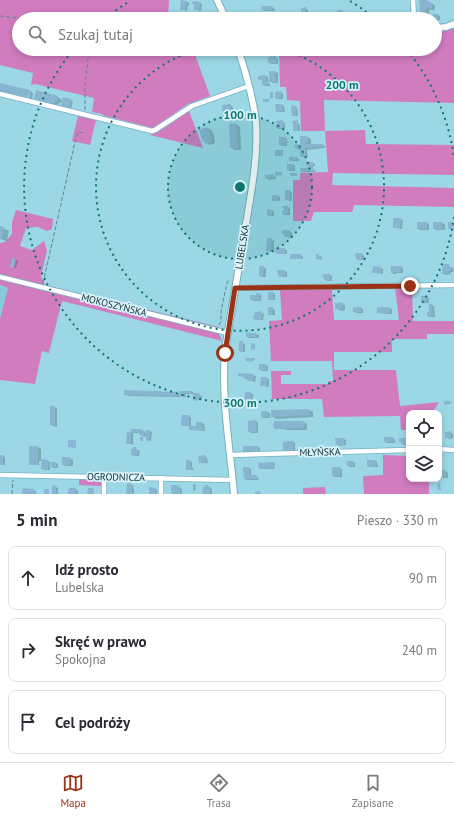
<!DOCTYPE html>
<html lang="pl">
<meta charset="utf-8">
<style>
:root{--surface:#fff;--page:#f7f7f7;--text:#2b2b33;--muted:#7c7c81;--line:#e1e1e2;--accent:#9a3218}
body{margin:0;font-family:"PT Sans",sans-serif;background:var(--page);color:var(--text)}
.controls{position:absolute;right:12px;bottom:12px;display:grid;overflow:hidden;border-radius:8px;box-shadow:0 2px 6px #0003}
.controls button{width:36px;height:36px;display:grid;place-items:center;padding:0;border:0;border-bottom:1px solid var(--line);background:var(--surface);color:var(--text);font:20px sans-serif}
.stop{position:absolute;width:12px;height:12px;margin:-9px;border:3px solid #9a3218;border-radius:50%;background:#fff}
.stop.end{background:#9a3218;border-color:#fff;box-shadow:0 1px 4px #0008}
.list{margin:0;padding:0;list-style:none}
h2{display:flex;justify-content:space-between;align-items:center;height:52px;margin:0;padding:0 16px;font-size:17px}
h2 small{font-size:13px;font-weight:400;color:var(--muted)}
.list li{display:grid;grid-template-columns:26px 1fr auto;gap:12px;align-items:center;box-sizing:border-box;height:64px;margin:0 8px 8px;padding:0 8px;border:1px solid var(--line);border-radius:8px}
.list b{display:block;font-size:15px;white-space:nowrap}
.list p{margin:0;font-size:13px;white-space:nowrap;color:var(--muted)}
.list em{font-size:13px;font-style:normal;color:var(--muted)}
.icon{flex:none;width:22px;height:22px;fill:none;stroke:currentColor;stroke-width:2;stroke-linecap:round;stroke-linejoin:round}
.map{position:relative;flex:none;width:454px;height:494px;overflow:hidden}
.search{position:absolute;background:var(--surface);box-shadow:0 2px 6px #0003;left:12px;right:12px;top:12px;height:44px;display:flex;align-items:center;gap:10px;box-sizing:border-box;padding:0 14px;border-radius:22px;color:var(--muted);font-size:15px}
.sheet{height:268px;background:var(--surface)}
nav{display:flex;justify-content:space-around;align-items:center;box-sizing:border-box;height:56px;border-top:1px solid var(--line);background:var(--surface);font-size:11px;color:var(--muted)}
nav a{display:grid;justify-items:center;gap:2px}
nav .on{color:var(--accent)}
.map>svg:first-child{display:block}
</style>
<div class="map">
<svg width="454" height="494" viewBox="0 0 454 494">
<rect width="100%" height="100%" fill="#9cd7e6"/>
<polygon fill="#86cbdb" points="0,286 8,288 0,319"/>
<g fill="#d07cbf">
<polygon points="0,0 169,0 168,19 19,19 19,49 193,49 210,96 188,104 153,128 105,116 102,114 92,112 94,98 35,84 31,85 33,73 0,65"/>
<polygon points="454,29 454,103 324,100 325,131 365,130 366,144 454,145 454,175 333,173 332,185 454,188 454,207 354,205 352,212 314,212 311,221 293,221 293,180 300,180 300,173 328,172 325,131 301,131 300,101 287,100 286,87 280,87 279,49 435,49 435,30"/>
<polygon points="189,111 203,148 150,135 158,132"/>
<polygon points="78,116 96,120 90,145 72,141"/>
<polygon points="16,210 53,219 52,229 47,231 38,227 26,228 20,246 32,250 44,241 47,250 41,276 45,285 219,327 218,331 222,341 62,301 49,353 42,351 35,384 0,380 0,319 8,288 0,285 0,243 5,242 12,234 12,222"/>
<polygon points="395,287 412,287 413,321 454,321 454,334 427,334 427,339 392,339 392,352 334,352 334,370 396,370 400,406 439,402 432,413 409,413 409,430 401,430 400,416 324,417 322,399 272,399 271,371 291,371 291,375 281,375 281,384 328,384 328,381 333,381 332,361 271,361 269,321 282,320 280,290 332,290 334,320 399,320"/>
<polygon points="383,455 409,456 409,479 429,479 429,494 364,494 363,476 383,475"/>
<polygon points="79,478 102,478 102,486 79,485"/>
<polygon points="325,487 326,494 303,494 303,488"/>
</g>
<g fill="#0003">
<polygon points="420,0 426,0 433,4 435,6 435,10 429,10 429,14 425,14 421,12"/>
<polygon points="187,2 189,3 189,5 188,5 187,11 181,9"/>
<polygon points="200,3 202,4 201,11 197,10 195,9"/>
<polygon points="263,7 272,7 274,8 275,11 266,11 263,10"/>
<polygon points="305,8 308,10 307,19 298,19 298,14 306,14 302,12"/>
<polygon points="342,11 344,12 345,17 348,18 349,19 337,19"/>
<polygon points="362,13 371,13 373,15 373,19 362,19"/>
<polygon points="438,15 440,16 440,20 437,20 435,19"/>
<polygon points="275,57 278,59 278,64 272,64 269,63"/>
<polygon points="270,72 275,72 278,73 278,83 273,83 270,81"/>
<polygon points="266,76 268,77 268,83 270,84 270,86 265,86 263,85 263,80 259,79"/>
<polygon points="0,84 28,91 27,97 0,91"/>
<polygon points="30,91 33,93 32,99 29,98"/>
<polygon points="281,92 283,94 283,99 278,99 276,98"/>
<polygon points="58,97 62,100 61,103 59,103 58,106 39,100"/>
<polygon points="71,100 73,102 71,108 65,107"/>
<polygon points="230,105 233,107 233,116 226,117 224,115"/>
<polygon points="282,105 284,106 285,112 279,112 277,111"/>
<polygon points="295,106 297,108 298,116 295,116 293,115"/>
<polygon points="282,121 285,123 285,129 279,129 277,128"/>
<polygon points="293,121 299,122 296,122 300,125 300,131 297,131 294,130 294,123"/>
<polygon points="236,124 240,127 241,150 235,150 231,148"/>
<polygon points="207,128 211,130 214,135 215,143 210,145 204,141"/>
<polygon points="307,137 311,139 311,145 323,145 325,146 325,148 307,150 308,157 304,157 301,156 301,150 299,150 296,148 301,145"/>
<polygon points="285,138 287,139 287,141 289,142 287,143 287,146 282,146 280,144"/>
<polygon points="297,158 299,159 299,161 293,161 290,160"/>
<polygon points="313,163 315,164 315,166 313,166 313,169 315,170 315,172 303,172 301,171 309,169"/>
<polygon points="293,165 295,166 295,171 290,171 288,170"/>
<polygon points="273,175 276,177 276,179 269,180 266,178"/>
<polygon points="290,191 292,193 292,201 289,201 286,199"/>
<polygon points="278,196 280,197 280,201 275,201 273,200"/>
<polygon points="288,207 290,208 290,215 285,215 283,214 285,212 285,209 283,208"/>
<polygon points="268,210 272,210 274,212 274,216 270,216 268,215"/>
<polygon points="400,219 403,220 402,229 396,228 394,227"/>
<polygon points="427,223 429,224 429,230 420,230 418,229"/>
<polygon points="434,223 442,223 445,224 445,230 436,230 434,228"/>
<polygon points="0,227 9,231 7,241 0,239"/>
<polygon points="290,231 292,233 292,238 287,237 285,236"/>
<polygon points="272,239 274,241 274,252 270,252 268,250"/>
<polygon points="276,249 285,249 287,250 287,254 278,254 276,253"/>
<polygon points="362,254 364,256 364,260 359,260 357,259"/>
<polygon points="301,255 303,257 303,259 293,259 291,258"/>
<polygon points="15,260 18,261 16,268 14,268"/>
<polygon points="448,265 454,269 453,272 451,272 451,274 445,275 443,273"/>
<polygon points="263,267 266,268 266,277 262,277 260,276"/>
<polygon points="401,267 403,268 403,273 396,273 396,274 394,274 392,273"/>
<polygon points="381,268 383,269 383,274 376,273 373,272"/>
<polygon points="285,271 287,272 287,277 282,277 279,276"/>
<polygon points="330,275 332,276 332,281 327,281 325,279"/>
<polygon points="269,293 273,293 275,294 275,300 271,300 269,299"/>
<polygon points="259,294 263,296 261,297 261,301 253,301 251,299 256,296"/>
<polygon points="427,297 429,298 429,303 424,303 422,302"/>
<polygon points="342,304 345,305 345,310 341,311 336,308"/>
<polygon points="432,305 434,306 435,317 430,317 428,316 430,312"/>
<polygon points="272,308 275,310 275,315 272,315 269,314"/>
<polygon points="361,308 363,309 363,313 356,313 354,311"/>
<polygon points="389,308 392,309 392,314 385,314 378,312"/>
<polygon points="262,313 264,314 263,320 257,320 255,319"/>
<polygon points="247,334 256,334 259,335 259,338 249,338 247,336"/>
<polygon points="240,342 245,344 245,352 242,352 240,351"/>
<polygon points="265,365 268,366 268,371 263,371 260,370"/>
<polygon points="253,375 256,376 255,382 251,381 245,378"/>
<polygon points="267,378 269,380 269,387 264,386 261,385"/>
<polygon points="125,391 176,393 180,394 180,392 192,392 194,393 194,394 200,395 202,396 202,400 196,399 194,398 194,394 186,394 186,397 180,396 180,397 129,396 125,394"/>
<polygon points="250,393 253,394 253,401 248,400 246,399"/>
<polygon points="55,407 57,409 57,427 53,426 51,425"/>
<polygon points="309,410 313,412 313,417 276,419 272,416 272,411"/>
<polygon points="262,412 267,412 270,413 270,418 264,418 262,417"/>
<polygon points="183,416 189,416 191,418 191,427 197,428 197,423 202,423 204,424 205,431 191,430 190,426 184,426 182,425"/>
<polygon points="256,421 258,423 258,433 252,433 249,432"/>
<polygon points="275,422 303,422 307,424 307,430 287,430 284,429 278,429 275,428"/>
<polygon points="132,430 142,430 147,434 149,431 152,432 151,441 147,440 147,437 143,437 140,434 140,433 133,433 133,445 127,443 128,433 132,433"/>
<polygon points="451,432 453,434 453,438 449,439 446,437"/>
<polygon points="393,438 395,440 395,443 387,443 385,441"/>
<polygon points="344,439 346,440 346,445 339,446 337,444"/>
<polygon points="407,439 409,440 409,445 404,445 402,443"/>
<polygon points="292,442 295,443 295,451 287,452 284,450 283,449"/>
<polygon points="38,447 41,449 41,460 48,461 50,462 50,466 51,468 50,468 50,470 45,470 42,469 42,461 39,461 39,465 31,465"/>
<polygon points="258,447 260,448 260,453 247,453 244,452"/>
<polygon points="137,450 140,451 139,456 135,456 132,455"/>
<polygon points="0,456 3,456 5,457 5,465 0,465"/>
<polygon points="205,456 207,458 208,463 202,463 200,462"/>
<polygon points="70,458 73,460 73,466 65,466 63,464"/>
<polygon points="189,461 192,462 192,467 193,468 194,470 190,470 187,469"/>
<polygon points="368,461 375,461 377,462 378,467 371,467 368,466"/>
<polygon points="353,462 355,463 355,467 350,467 348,466"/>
<polygon points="52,463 56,463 58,464 58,468 54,468 52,467"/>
<polygon points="274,463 275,468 274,468 274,469 262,469 260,468"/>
<polygon points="248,468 251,469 251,476 256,476 258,477 259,480 247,480 245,479"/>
<polygon points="339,468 342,469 342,477 335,477 333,476"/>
<polygon points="440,471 446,471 448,473 448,478 443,478 440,476"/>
<polygon points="128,485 133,485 133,488 134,489 134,494 127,494"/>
<polygon points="177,486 182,489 182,494 174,494 172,493"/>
<polygon points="208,486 212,489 212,494 205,494 206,488"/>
<polygon points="56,487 58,488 58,494 53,494"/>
<polygon points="150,488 155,488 157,490 157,494 150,494"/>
<polygon points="76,489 78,491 78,494 69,494"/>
<polygon points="33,490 36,491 36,494 23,494"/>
</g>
<g fill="#88b6d2">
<polygon points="181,0 187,1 187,4 186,4 185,10 180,10"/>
<polygon points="419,0 429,1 429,3 432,3 432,8 426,8 426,12 420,13"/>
<polygon points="193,1 200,2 199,10 194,10 194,4 192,4"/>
<rect x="262" y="6" width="10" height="4"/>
<polygon points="306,7 305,19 297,19 297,13 302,13 302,12 301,12 301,8"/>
<polygon points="337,10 342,10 343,16 346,16 347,19 336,19 335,16 337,16"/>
<polygon points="185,12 194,12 193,16 185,15"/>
<polygon points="371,12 371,18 361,19 361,13"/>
<polygon points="433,14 438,14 438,19 434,19"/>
<rect x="274" y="15" width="5" height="4"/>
<polygon points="275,56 276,63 268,63 268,57"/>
<polygon points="269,71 275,71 276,82 269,82"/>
<polygon points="261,75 266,75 266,81 267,81 268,85 262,85 262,79 258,80 258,76 261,76"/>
<polygon points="0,83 30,90 28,97 0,90"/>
<polygon points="36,90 58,96 57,102 55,101 54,104 34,99"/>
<polygon points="281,91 281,98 275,98 275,92"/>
<polygon points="270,92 273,92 273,98 270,99"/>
<polygon points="63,97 71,99 69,108 61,106"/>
<rect x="263" y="99" width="6" height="3"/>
<polygon points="231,104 231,115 223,116 222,105"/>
<polygon points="275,104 282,104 283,111 276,112"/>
<polygon points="295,105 296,115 292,116 291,106"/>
<polygon points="283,120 283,128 276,128 276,121"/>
<polygon points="298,120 298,131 293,131 293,123 292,123 292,121"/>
<polygon points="236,123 238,148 230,148 229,124"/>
<polygon points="207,127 212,139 211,139 212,141 205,144 205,141 203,142 199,130"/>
<polygon points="300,136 307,136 308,142 305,142 305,144 323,144 323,147 305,148 306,157 300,157 300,148 295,148 294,145 300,144"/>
<polygon points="279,137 285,137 285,140 287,140 287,142 285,142 285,145 279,145"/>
<rect x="275" y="150" width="8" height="6"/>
<polygon points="291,156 293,156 293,157 297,157 297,160 289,161 289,157 291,157"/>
<polygon points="306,162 313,162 313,165 311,166 311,168 313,168 313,171 300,171 300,168 308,168 308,165 306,165"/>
<rect x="287" y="164" width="6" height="6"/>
<polygon points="275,172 282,172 282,175 275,176"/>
<rect x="290" y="173" width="7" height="3"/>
<polygon points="274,174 274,178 265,179 265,175"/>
<rect x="285" y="190" width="5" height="10"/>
<rect x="272" y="195" width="6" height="6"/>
<polygon points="282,206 288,206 288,214 282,214 282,211 284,211 284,208 282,208"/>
<polygon points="267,209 272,210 272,216 267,215"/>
<polygon points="393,218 401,218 400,228 393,228"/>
<rect x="417" y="222" width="10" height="7"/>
<rect x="433" y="222" width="9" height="7"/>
<rect x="448" y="222" width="6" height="7"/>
<polygon points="0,226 4,227 1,239 0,238"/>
<polygon points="282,230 290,230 289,237 284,237 284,234 282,234"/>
<polygon points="267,238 272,238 271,251 266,251"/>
<polygon points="275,248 285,248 285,254 275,253"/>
<polygon points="357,253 362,253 362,259 356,259 355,254"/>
<rect x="290" y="254" width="11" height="5"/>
<polygon points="316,254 319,254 319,256 322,256 322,260 316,259"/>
<polygon points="12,258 16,259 14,268 10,267"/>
<polygon points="442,264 449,264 449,266 452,267 451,271 449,271 449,273 445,273 445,274 442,274"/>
<polygon points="259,266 264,266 263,276 259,276"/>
<polygon points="373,266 381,267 381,273 372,273"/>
<polygon points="391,266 401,266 401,272 394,272 394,273 391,273"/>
<polygon points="277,270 285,270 285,277 278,276 278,273 277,273"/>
<polygon points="323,274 330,274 330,280 324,280 324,277 322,277"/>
<rect x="268" y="292" width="5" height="8"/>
<polygon points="256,293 260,293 260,294 261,296 259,296 259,300 250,300 250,295 256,295"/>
<rect x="421" y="296" width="6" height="6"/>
<polygon points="339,302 343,303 343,309 337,310 338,309 335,309 335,303 339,303"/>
<polygon points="429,304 432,304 433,316 427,316 427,312 429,311"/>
<polygon points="268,307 273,307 272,315 268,315"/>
<rect x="353" y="307" width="8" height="5"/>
<polygon points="377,307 389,307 390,311 389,313 387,313 387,314 377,313"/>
<polygon points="258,311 262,312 261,320 260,320 253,319 255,312 258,312"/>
<rect x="246" y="333" width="10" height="4"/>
<rect x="239" y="341" width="4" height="10"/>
<polygon points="251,343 255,344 255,350 251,349"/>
<polygon points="246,358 255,358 254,361 251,361 251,363 249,362 250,361 246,361"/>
<rect x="259" y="364" width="7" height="6"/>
<polygon points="238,373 254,374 253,381 247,381 247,379 244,379 244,377 238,376"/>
<polygon points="261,377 267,377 267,386 260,386"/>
<polygon points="124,390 177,392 177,396 124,395"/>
<polygon points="179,391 192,391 192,393 184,393 184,396 179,396"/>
<rect x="245" y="392" width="6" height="8"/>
<polygon points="193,393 199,393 200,399 198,399 197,401 193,400"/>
<polygon points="444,401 451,401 451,404 444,405"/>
<polygon points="50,406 55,406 55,426 50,425"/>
<polygon points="309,409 310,415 271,417 271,410"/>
<polygon points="261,411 267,411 268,417 261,417"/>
<polygon points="182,415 189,415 189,426 181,425"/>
<polygon points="256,420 256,432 248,432 248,421"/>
<polygon points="274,421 303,421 304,428 274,429 274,426 273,426 273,424 274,424"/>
<polygon points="196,422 202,422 203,430 189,430 189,426 196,426"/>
<polygon points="131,429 142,429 142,431 145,431 144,437 143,437 143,441 140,441 140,437 142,437 142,435 139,435 139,432 131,432"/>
<polygon points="146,430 150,430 149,441 146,440"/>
<polygon points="451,431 451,438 445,438 445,432"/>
<polygon points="127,432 131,432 131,444 126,444"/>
<rect x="384" y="437" width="9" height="5"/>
<polygon points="335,438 344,438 344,445 336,445"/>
<polygon points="399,438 407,438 407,444 401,444 401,442 399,442"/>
<polygon points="68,440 76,440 76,448 68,447"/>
<polygon points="286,441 293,441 294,446 293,446 293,449 292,451 283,450 283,442 286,442"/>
<rect x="29" y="446" width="9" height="19"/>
<rect x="243" y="446" width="15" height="6"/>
<polygon points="133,447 136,447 136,449 138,449 137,456 131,455 131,449 133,449"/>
<rect x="0" y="455" width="3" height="10"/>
<polygon points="205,455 207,462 199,463 198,456"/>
<polygon points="62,457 71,457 70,465 62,465"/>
<polygon points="42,459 48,460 48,465 49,465 49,468 48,467 48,469 41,469"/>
<polygon points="186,460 190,460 190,466 191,466 192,469 186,470"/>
<polygon points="367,460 375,460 376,466 367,467"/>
<rect x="347" y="461" width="6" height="5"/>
<rect x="51" y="462" width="5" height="5"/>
<polygon points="275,462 275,468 259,469 258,463"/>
<polygon points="243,467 249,467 249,475 256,475 257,479 244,479"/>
<rect x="332" y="467" width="8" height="9"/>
<rect x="439" y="470" width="7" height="7"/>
<polygon points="127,483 132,484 132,494 126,494"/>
<polygon points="440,483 441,490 438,490 437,484"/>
<polygon points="193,484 196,484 196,490 195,490 195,491 193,491"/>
<polygon points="52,485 56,486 56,494 52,494"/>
<polygon points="171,485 177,485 177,486 180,486 180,494 171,493"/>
<polygon points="205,485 208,485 208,487 210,487 210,494 202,494 203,487 205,487"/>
<polygon points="149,487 155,488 155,494 149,494"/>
<polygon points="23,488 34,489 33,494 22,494"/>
<polygon points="69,488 76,488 76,494 68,494 68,490 69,490"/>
<polygon points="88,488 94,488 94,494 87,494"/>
<rect x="44" y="489" width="5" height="5"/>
<polygon points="260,491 261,494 255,494 255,492"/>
</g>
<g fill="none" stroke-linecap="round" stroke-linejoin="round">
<g stroke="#76b0be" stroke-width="6">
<g id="street">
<polyline points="413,0 414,19"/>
<polyline points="0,94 152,131 155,130 192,106 249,86"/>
<polyline points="0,277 228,333"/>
<polyline points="235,288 454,285"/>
<polyline points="439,449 454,450"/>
<polyline points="230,455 409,450"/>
<polyline points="0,475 233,480"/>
<polyline points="104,494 104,477"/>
<polyline points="161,494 161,478"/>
</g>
</g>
<g stroke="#76b0be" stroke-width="8">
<g id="secondary">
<polyline points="217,0 226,19"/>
<polyline points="435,28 446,27 454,24"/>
<path d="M234,494C230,447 221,399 225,352C227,335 230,319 233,302C238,272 243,242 248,212C253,182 258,153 256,122C253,97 246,73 238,49"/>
</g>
</g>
<g stroke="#5e8892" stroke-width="1" stroke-dasharray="4 2" stroke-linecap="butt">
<polyline points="0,16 24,19"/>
<polyline points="85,110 85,86 89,49"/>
<polyline points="43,283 75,142 78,132 85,133"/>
<polyline points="219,325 221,321 221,311 227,283 228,281 231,280"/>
<polyline points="12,494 13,480"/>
</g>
<use href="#street" stroke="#fff" stroke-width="4.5"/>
<use href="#secondary" stroke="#fff" stroke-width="6"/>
</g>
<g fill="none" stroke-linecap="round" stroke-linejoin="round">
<polyline stroke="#9a3218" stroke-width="5" points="225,353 235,288 410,286"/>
</g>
<circle cx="240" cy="187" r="72" fill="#0f766e" fill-opacity=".12"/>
<g fill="none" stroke="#0f766e" stroke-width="2" stroke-dasharray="2 4">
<circle cx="240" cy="187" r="72"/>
<path d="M282 49A144 144 0 1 1 198 49"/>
<path d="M454 217A216 216 0 1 1 73 50M106 18A216 216 0 0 1 130 1M350 1A216 216 0 0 1 374 18M407 50A216 216 0 0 1 454 157"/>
</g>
<g text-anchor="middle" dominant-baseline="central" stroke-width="3.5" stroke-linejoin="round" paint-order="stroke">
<g font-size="10" fill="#183035" stroke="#d6f3fa">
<text transform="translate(242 247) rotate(-81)">LUBELSKA</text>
<text transform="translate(114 305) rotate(14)">MOKOSZYŃSKA</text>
<text transform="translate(320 452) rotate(-1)">MŁYŃSKA</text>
<text transform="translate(116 477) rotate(1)">OGRODNICZA</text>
</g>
</g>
<circle cx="240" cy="187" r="6" fill="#0f766e" stroke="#d6f3fa" stroke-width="2"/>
<g font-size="12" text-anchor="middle" font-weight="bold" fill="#0f766e" stroke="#d6f3fa" stroke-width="3.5" stroke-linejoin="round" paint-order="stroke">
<text x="342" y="89">200 m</text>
<text x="240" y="119">100 m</text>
<text x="240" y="407">300 m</text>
</g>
</svg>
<div class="controls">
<button><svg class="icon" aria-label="locate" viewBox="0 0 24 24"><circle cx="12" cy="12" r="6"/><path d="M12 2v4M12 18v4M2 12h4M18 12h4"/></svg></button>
<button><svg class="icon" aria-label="layers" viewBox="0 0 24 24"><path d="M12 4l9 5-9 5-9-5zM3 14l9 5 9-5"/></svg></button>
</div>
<div class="stop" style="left:225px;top:353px"></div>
<div class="stop end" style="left:410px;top:286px"></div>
<div class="search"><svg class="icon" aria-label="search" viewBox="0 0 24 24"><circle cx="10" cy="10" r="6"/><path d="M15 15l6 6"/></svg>Szukaj tutaj</div>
</div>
<section class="sheet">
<h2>5 min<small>Pieszo · 330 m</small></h2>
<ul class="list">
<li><svg class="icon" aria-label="ahead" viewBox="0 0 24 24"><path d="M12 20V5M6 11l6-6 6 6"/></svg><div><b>Idź prosto</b><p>Lubelska</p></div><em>90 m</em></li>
<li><svg class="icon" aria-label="right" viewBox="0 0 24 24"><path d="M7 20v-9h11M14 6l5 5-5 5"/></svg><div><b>Skręć w prawo</b><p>Spokojna</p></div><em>240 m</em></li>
<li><svg class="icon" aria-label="arrive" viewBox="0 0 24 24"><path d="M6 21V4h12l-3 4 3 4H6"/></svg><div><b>Cel podróży</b></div></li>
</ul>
</section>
<nav>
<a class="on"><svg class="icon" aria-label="map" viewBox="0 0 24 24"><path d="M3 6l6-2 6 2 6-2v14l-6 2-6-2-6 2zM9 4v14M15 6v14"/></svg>Mapa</a>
<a><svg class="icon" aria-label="directions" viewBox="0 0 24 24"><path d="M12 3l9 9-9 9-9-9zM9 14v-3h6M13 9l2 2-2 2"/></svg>Trasa</a>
<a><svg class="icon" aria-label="saved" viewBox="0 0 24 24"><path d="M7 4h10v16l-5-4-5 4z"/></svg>Zapisane</a>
</nav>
